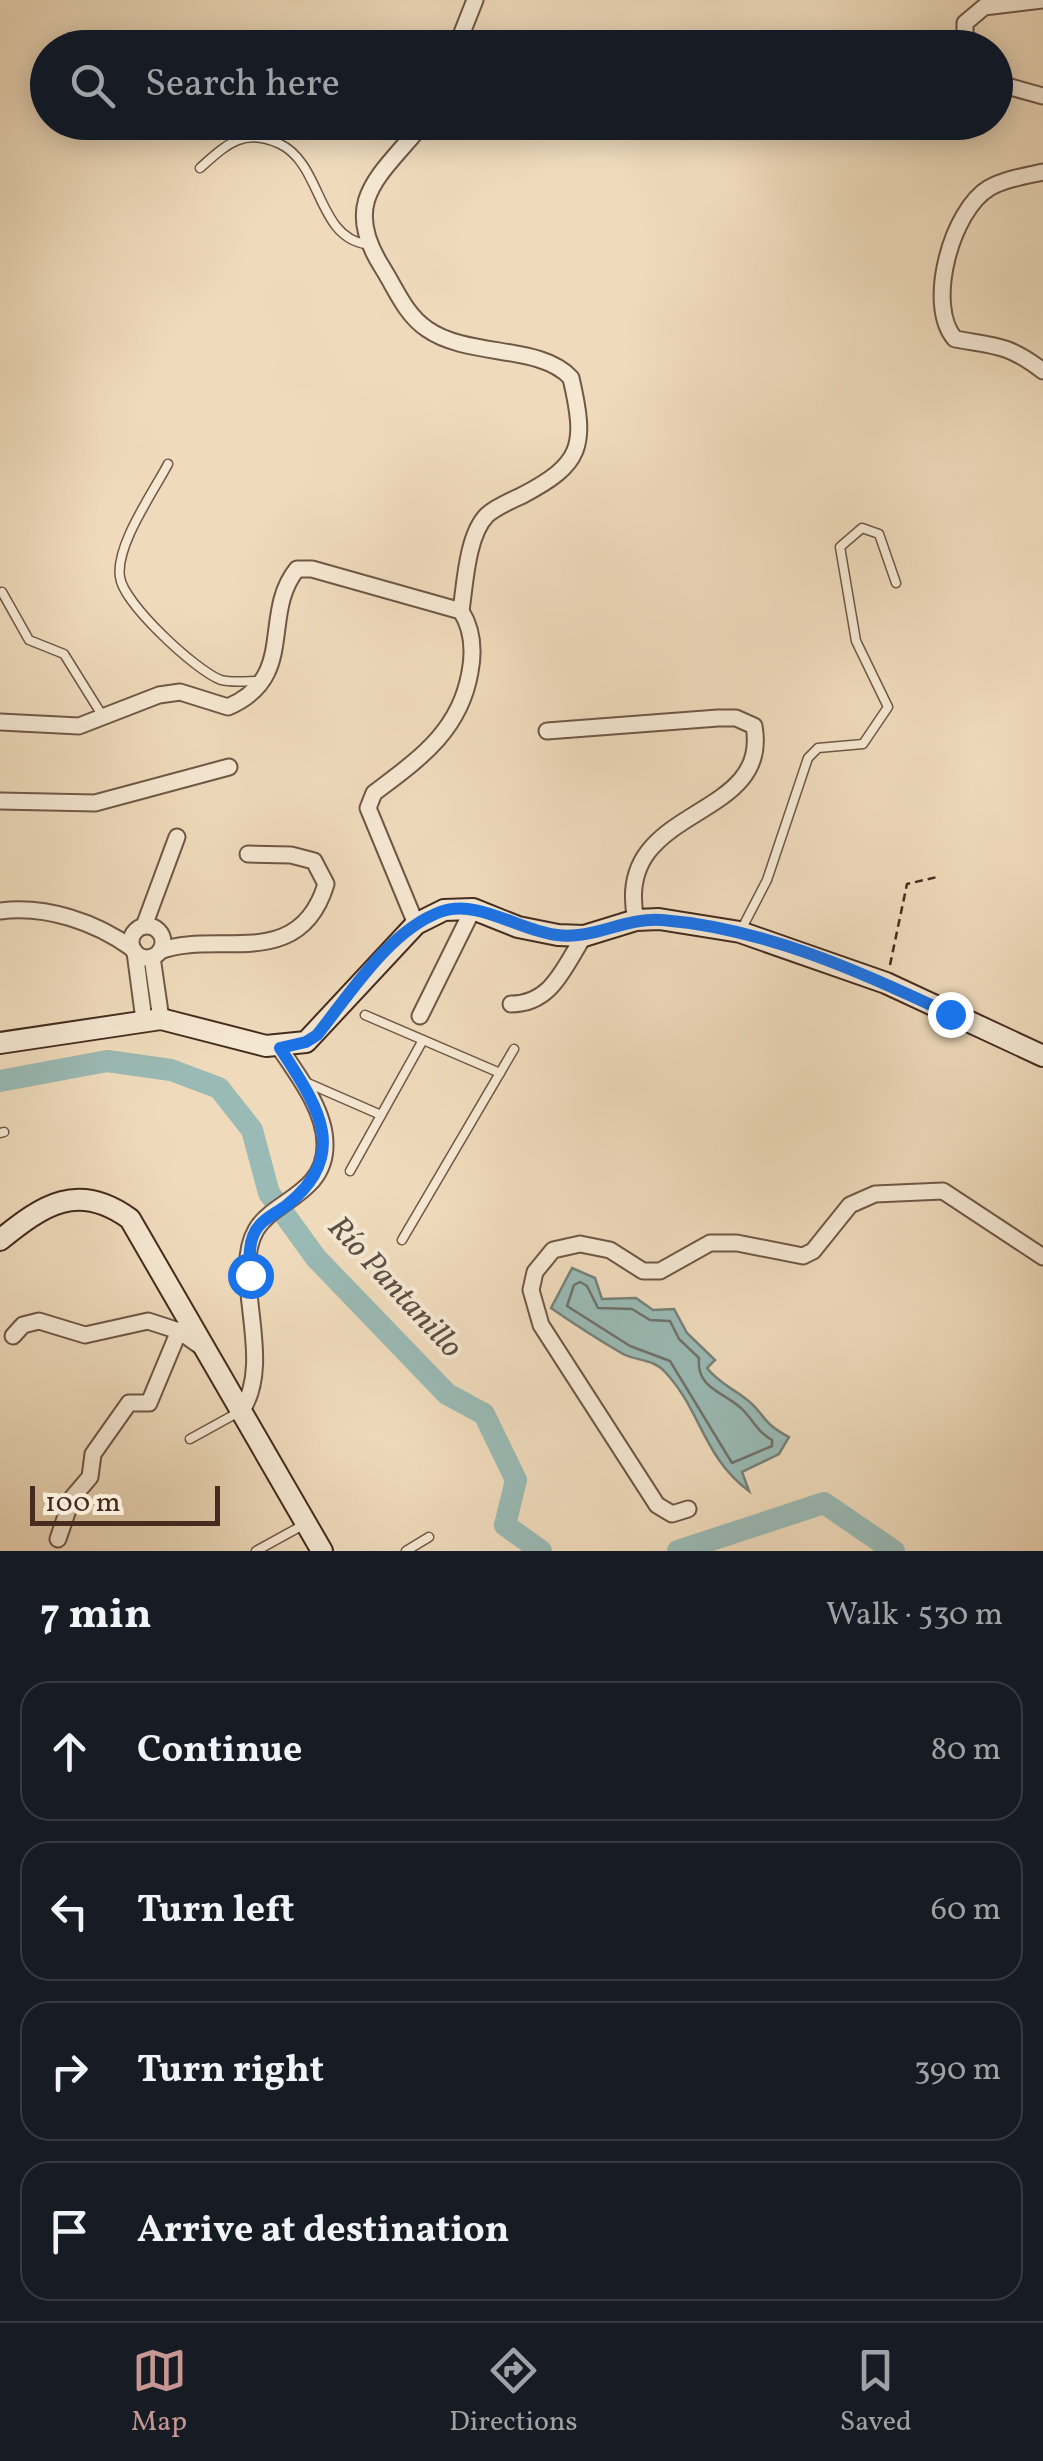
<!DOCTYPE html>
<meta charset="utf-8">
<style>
:root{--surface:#171b24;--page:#20242c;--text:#f1f3f6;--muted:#9ea1a6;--line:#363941;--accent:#c59692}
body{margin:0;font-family:Vollkorn,serif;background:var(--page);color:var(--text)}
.scale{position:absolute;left:30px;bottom:25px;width:190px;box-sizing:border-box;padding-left:10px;border:5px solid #462b1e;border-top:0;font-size:28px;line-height:35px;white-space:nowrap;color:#462b1e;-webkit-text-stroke:8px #f5e8d3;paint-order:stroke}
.stop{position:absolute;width:30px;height:30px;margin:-22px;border:8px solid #1a73e8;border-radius:50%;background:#fff}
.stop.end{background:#1a73e8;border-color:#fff;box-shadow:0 2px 10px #0008}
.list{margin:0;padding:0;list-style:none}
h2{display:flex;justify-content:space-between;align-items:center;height:130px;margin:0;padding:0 40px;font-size:42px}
h2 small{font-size:32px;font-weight:400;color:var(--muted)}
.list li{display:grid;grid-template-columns:65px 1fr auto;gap:30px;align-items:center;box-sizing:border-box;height:140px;margin:0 20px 20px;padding:0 20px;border:2px solid var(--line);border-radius:30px}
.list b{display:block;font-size:38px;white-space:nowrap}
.list em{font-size:32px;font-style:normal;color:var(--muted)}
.icon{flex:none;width:55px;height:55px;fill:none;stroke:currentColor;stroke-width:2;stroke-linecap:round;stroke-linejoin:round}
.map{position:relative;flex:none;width:1043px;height:1551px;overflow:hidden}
.search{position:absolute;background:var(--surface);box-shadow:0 5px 25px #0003;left:30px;right:30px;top:30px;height:110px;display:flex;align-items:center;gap:25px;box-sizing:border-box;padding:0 35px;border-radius:55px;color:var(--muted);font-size:38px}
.sheet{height:770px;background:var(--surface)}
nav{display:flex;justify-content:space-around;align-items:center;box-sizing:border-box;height:140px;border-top:2px solid var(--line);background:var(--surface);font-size:28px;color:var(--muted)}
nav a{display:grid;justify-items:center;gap:5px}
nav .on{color:var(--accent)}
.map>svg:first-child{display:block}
</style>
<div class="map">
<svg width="1043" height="1551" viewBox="0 0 1043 1551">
<rect width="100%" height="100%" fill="#efdbbc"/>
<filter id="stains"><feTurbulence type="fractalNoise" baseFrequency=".002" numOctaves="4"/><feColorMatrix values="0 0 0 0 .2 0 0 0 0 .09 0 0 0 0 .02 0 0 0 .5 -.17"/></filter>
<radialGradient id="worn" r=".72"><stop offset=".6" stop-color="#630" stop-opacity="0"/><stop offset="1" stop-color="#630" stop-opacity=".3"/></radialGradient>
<path fill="#9abab5" stroke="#788179" stroke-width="2.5" d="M572,1268L595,1278L602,1299L636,1298L653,1310L674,1309L687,1333L715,1360L707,1368C719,1383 732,1388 746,1399C765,1413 760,1422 789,1437L779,1454L742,1472L749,1491C703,1457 701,1410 665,1372C654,1359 636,1361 623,1354C599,1340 574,1324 551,1308Z"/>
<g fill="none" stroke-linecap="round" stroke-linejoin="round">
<path stroke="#70726a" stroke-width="2.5" d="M580,1282L587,1286L598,1308L632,1309L650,1320L670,1321L679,1339L699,1358C696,1390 726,1392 744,1411C754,1422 758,1432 772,1440V1446L732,1463L670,1361L630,1346L567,1306L574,1285Z"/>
<g stroke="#9abab5" stroke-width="22">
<polyline points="0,1081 107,1061 171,1070 219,1088 252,1130 269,1193 316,1258 447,1394 484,1414 516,1480 505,1525 541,1551"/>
<polyline points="678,1551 824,1503 894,1551"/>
</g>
<g stroke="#705746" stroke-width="11">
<g id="lane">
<path d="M200,168C227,144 244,127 280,144C322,164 317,237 366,244"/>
<path d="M168,464C154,491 115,546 120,577C123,603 196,671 221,680C232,683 248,681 260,681"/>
<polyline points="2,592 29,640 64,654 102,715"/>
<polyline points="740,932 767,880 808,758 818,748 863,744 888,707 856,641 840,547 862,528 879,534 896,583"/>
<polyline points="365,1015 500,1073"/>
<polyline points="303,1081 381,1115"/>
<polyline points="0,1133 4,1132"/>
<polyline points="350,1171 423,1040"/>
<polyline points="402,1240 514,1049"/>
<polyline points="190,1439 239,1412"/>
<polyline points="256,1551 305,1524"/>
<polyline points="406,1551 429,1537"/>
</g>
</g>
<g stroke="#705746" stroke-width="19">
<g id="street">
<polyline points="456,48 475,0"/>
<polyline points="965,48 965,23 984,7 1043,0"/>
<polyline points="996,83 1043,96"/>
<path d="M1043,172C1025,176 1005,179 989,188C952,210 925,305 955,339C995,346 1008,344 1043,371"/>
<path d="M0,722L79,726L159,695L180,692L228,707C298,677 260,615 297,569H312L461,611C465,584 467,535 487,515C496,507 510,501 521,496C582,464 587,447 571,378C541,344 468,358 427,329C405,314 396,289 382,267C339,199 382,175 424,122"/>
<path d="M547,731L718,718H736L754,726C772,824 611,803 636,920"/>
<polyline points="0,801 95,803 229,767"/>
<path d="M0,911C46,905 96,922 133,949"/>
<path d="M416,924L368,808L374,793C419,759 460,731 470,672C474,651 473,630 461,611"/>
<polyline points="144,926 177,837"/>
<circle cx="147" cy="942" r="16"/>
<path d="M160,951C215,929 299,974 326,884L314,861L291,855L248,854"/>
<polyline points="135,952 144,1020"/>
<polyline points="152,957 161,1019"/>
<path d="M511,1004C552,1004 564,967 584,936"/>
<polyline points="420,1016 473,909"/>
<polyline points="13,1336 23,1325 39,1321 85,1335 148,1321 179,1331"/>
<path d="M242,1410C275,1359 230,1274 256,1230C273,1200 326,1194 325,1144C325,1110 297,1074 279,1047"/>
<polyline points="688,1509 672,1514 657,1505 541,1325 531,1290 535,1272 553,1250 580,1244 610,1250 643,1271 660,1271 710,1243 737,1243 803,1256 813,1251 850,1205 875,1194 943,1191 1043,1257"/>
<polyline points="58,1539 72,1498 90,1477 93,1454 129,1403 149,1403 179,1331 200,1346"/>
</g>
</g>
<g stroke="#462b1e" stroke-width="24">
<g id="secondary">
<polyline points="0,1043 161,1019 266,1046 306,1042 416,924 444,910 473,909 518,927 558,935 584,936 636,920 659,919 740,932 886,983 1043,1056"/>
<path d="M0,1240C43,1205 78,1181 130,1219L322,1551"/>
</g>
</g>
<polyline stroke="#462b1e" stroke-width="2.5" stroke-dasharray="8 5" stroke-linecap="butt" points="890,965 907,884 937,877"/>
<use href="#lane" stroke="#f5e8d3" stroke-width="8"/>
<use href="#street" stroke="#f5e8d3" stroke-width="15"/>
<use href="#secondary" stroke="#f5e8d3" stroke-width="20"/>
</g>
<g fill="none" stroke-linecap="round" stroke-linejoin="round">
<path stroke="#1a73e8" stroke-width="12" d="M250,1275C250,1262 248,1248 253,1236C259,1220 274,1215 287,1205C352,1153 316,1104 280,1048L306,1042L317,1035C350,994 389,931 440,912C478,898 519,931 557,935C594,940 625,917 662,920C763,928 860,971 950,1014"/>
</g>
<g text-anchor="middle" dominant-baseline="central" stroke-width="8" stroke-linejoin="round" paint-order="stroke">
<g font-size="32" font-style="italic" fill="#5b4f44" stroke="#f5e8d3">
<text transform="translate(394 1288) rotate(47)">Río Pantanillo</text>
</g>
</g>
<rect width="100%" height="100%" filter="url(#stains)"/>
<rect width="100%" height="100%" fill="url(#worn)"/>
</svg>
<div class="scale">100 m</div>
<div class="stop" style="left:250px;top:1275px"></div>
<div class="stop end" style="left:950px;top:1014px"></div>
<div class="search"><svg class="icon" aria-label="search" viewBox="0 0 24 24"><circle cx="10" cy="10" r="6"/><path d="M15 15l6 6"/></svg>Search here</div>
</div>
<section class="sheet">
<h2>7 min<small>Walk · 530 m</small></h2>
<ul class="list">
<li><svg class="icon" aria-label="ahead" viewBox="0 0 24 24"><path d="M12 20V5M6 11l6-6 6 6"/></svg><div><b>Continue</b></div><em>80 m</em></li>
<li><svg class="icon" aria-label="left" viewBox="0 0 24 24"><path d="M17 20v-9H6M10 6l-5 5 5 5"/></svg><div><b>Turn left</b></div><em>60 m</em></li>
<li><svg class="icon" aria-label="right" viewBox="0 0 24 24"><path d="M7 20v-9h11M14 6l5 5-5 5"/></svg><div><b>Turn right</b></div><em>390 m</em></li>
<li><svg class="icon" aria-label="arrive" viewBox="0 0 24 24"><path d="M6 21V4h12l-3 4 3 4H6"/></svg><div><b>Arrive at destination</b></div></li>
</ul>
</section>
<nav>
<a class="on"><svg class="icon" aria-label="map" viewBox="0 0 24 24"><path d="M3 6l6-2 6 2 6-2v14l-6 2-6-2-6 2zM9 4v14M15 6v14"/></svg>Map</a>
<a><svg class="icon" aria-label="directions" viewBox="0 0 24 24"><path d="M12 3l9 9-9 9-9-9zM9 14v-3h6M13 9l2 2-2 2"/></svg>Directions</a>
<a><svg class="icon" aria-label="saved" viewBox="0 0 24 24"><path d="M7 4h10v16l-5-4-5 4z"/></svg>Saved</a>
</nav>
